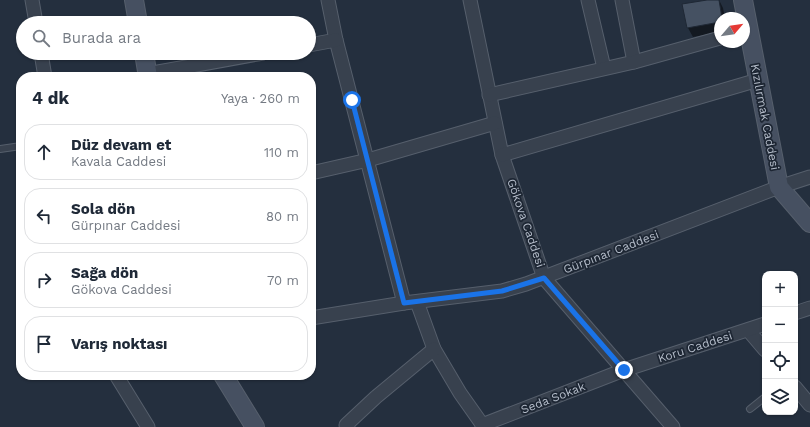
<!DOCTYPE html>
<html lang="tr">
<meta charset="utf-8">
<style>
:root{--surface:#fff;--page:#f6f6f7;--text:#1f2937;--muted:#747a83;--line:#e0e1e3}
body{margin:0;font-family:"Work Sans",sans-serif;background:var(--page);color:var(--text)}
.controls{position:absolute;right:12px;bottom:12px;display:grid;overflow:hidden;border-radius:8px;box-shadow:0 1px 3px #0004}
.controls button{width:36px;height:36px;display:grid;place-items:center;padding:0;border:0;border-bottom:1px solid var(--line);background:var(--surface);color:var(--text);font:20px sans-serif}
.compass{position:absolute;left:714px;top:12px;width:36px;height:36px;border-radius:50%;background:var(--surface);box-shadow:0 1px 3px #0004;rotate:61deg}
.stop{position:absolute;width:12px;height:12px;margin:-9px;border:3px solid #1a73e8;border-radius:50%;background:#fff}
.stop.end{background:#1a73e8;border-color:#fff;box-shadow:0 1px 4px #0008}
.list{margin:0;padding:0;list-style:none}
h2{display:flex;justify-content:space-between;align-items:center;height:52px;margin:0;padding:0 16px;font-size:17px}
h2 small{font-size:13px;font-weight:400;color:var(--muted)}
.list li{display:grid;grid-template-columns:26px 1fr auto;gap:12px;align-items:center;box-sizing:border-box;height:56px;margin:0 8px 8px;padding:0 8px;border:1px solid var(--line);border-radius:16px}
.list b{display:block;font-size:15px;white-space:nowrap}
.list p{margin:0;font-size:13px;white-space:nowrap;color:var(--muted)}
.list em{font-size:13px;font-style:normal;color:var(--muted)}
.icon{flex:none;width:22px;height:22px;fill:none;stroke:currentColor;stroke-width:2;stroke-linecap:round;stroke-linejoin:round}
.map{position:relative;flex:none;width:810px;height:427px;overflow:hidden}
.search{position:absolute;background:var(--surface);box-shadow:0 1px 3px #0004;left:16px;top:16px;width:300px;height:44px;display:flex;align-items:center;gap:10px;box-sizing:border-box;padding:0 14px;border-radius:22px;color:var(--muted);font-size:15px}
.panel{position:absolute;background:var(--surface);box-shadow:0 1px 3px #0004;left:16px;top:72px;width:300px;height:308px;border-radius:16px}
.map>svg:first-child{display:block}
</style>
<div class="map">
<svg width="810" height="427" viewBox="0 0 810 427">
<rect width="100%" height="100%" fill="#242f3e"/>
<polygon fill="#0007" points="712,0 719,0 723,8 725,18 720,18 720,32 693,37 688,28"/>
<polygon fill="#455162" stroke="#1f2835" points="707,0 719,0 722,18 720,18 720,22 687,28 682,4"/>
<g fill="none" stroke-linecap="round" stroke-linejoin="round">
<g stroke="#565f6c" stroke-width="8">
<g id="lane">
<polyline points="0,149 21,146"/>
<polyline points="750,409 765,397"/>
</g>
</g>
<g stroke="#565f6c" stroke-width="15">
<g id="street">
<polyline points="32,0 36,23"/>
<polyline points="328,0 336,40 404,303"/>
<polyline points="470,0 502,155 544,278 673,427"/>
<polyline points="588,0 604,68"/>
<polyline points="622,0 634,62"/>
<polyline points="309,45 336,40"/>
<polyline points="41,53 45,77"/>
<polyline points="147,74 263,53"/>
<polyline points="489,95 634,62 720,38"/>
<polyline points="502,155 758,80"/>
<polyline points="311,173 368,160 495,123"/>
<polyline points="417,302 434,349 460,393 484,427"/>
<polyline points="795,313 810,308"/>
<polyline points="311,318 404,303 502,291 526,284 779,187 810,177"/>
<polyline points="748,330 765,350"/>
<polyline points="116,375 148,427"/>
<polyline points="795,387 810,405"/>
<polyline points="482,425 624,370 765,324"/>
<polyline points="348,427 346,425 376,397 434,349"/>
</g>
</g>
<g stroke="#565f6c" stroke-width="20">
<g id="secondary">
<polyline points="134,0 138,23"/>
<polyline points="743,0 779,187 810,223"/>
<polyline points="144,53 148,77"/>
<polyline points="223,375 255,427"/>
</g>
</g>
<use href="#lane" stroke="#38414e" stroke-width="6"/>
<use href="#street" stroke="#38414e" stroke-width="13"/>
<use href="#secondary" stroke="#465061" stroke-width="18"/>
</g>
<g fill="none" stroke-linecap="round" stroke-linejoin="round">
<polyline stroke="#1a73e8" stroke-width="5" points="352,100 404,303 502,291 544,278 624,370"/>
</g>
<g text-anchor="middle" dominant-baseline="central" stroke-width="3.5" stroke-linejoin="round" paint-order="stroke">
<g font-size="12" fill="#b4bcc9" stroke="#1d2633">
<text transform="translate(765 117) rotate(79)">Kızılırmak Caddesi</text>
<text transform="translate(526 223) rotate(71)">Gökova Caddesi</text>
<text transform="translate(611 252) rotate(-21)">Gürpınar Caddesi</text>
<text transform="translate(695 347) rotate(-18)">Koru Caddesi</text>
<text transform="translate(553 398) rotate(-21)">Seda Sokak</text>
</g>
</g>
</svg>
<div class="controls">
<button>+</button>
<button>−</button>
<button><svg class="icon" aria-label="locate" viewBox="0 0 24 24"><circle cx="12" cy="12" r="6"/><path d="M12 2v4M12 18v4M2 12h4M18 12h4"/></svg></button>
<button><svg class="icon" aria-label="layers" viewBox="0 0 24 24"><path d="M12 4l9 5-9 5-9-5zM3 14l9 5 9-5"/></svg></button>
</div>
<svg class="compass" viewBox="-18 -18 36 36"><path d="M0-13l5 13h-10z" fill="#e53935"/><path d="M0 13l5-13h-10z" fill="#747a83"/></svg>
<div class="stop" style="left:352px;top:100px"></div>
<div class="stop end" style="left:624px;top:370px"></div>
<div class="search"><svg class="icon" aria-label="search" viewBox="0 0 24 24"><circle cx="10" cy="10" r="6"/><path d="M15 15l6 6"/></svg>Burada ara</div>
<section class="panel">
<h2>4 dk<small>Yaya · 260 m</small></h2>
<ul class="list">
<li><svg class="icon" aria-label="ahead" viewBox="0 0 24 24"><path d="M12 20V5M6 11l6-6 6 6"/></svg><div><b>Düz devam et</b><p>Kavala Caddesi</p></div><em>110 m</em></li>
<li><svg class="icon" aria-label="left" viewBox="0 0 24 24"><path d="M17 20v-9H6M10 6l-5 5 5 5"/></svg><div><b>Sola dön</b><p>Gürpınar Caddesi</p></div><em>80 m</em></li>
<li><svg class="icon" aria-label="right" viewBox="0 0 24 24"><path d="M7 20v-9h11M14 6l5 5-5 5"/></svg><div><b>Sağa dön</b><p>Gökova Caddesi</p></div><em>70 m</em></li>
<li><svg class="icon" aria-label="arrive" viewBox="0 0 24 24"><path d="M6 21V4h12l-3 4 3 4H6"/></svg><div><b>Varış noktası</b></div></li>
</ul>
</section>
</div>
